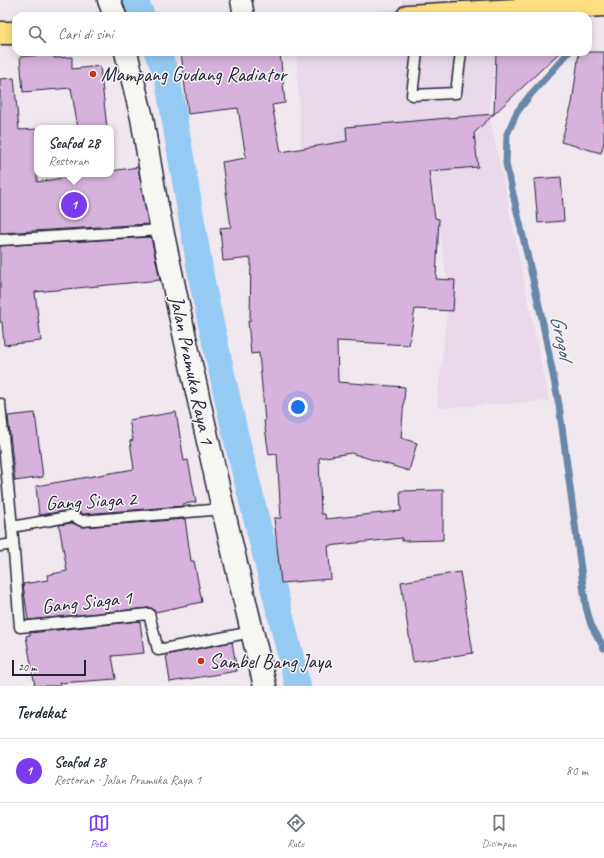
<!DOCTYPE html>
<html lang="id">
<meta charset="utf-8">
<style>
:root{--surface:#fff;--page:#f6f6f7;--text:#1f2937;--muted:#747a83;--line:#e0e1e3;--accent:#7c3aed}
body{margin:0;font-family:Caveat,sans-serif;background:var(--page);color:var(--text)}
.scale{position:absolute;left:12px;bottom:10px;width:74px;box-sizing:border-box;padding-left:4px;border:2px solid #22223b;border-top:0;font-size:11px;line-height:14px;white-space:nowrap;color:#22223b;-webkit-text-stroke:3px #f6f6f2;paint-order:stroke}
.you{position:absolute;left:298px;top:407px;width:14px;height:14px;margin:-10px;border:3px solid #fff;border-radius:50%;background:#1a73e8;box-shadow:0 0 0 6px #1a73e833}
.badge{display:grid;place-items:center;width:26px;height:26px;border-radius:50%;background:var(--accent);color:#fff;font-size:13px;font-weight:700}
.pin{position:absolute;translate:-50% -50%;border:2px solid #fff;box-shadow:0 1px 4px #0006}
.popup{position:absolute;left:34px;top:125px;width:80px;height:52px;box-sizing:border-box;display:grid;place-content:center;border-radius:8px;background:var(--surface);filter:drop-shadow(0 1px 3px #0005);font-size:13px;white-space:nowrap;color:var(--muted)}
.popup b{font-size:15px;color:var(--text)}
.popup::after{content:'';position:absolute;left:50%;top:100%;margin-left:-8px;border:8px solid transparent;border-top-color:var(--surface)}
.list{margin:0;padding:0;list-style:none}
h2{display:flex;justify-content:space-between;align-items:center;height:52px;margin:0;padding:0 16px;font-size:17px}
h2 small{font-size:13px;font-weight:400;color:var(--muted)}
.list li{display:grid;grid-template-columns:26px 1fr auto;gap:12px;align-items:center;box-sizing:border-box;height:64px;padding:0 16px;border-top:1px solid var(--line)}
.list b{display:block;font-size:15px;white-space:nowrap}
.list p{margin:0;font-size:13px;white-space:nowrap;color:var(--muted)}
.list em{font-size:13px;font-style:normal;color:var(--muted)}
.icon{flex:none;width:22px;height:22px;fill:none;stroke:currentColor;stroke-width:2;stroke-linecap:round;stroke-linejoin:round}
.map{position:relative;flex:none;width:604px;height:686px;overflow:hidden}
.search{position:absolute;background:var(--surface);box-shadow:0 2px 10px #0003;left:12px;right:12px;top:12px;height:44px;display:flex;align-items:center;gap:10px;box-sizing:border-box;padding:0 14px;border-radius:12px;color:var(--muted);font-size:15px}
.sheet{height:116px;background:var(--surface)}
nav{display:flex;justify-content:space-around;align-items:center;box-sizing:border-box;height:56px;border-top:1px solid var(--line);background:var(--surface);font-size:11px;color:var(--muted)}
nav a{display:grid;justify-items:center;gap:2px}
nav .on{color:var(--accent)}
.map>svg:first-child{display:block}
</style>
<div class="map">
<svg width="604" height="686" viewBox="0 0 604 686">
<rect width="100%" height="100%" fill="#f0e8ee"/>
<filter id="ink" filterUnits="userSpaceOnUse"><feTurbulence type="fractalNoise" baseFrequency=".025" numOctaves="2"/><feDisplacementMap in="SourceGraphic" scale="8" xChannelSelector="R" yChannelSelector="G"/><feConvolveMatrix kernelMatrix="1 2 1 2 8 2 1 2 1" color-interpolation-filters="sRGB"/></filter>
<g filter="url(#ink)">
<g fill="#e8d8e9">
<polygon points="402,0 501,0 500,16 335,16 402,8"/>
<polygon points="296,52 496,52 489,113 549,401 437,408 449,294 434,191 336,195 302,159"/>
</g>
<g fill="none" stroke-linecap="round" stroke-linejoin="round">
<polyline stroke="#6787a9" stroke-width="7" points="569,52 531,94 517,112 507,134 506,164 541,314 559,405 586,607 591,625 604,648"/>
<g stroke="#95cbf3" stroke-width="26">
<polyline points="135,0 142,16"/>
<polyline points="157,52 167,75 203,287 235,433 298,686"/>
</g>
</g>
<g fill="#d7b2dc" stroke="#22223b">
<polygon points="181,52 280,52 285,103 272,105 281,152 347,141 346,127 494,114 496,52 560,52 474,133 478,167 429,171 435,218 439,219 436,279 455,280 453,311 415,309 409,345 337,341 338,382 405,387 401,438 417,443 409,471 351,453 319,458 321,514 325,514 326,519 401,511 400,491 443,490 443,540 402,541 402,538 328,546 331,579 281,583 274,518 281,518 277,454 269,455 264,421 265,421 259,353 251,354 248,321 250,321 251,258 223,261 220,228 231,227 222,162 246,158 238,108 188,114"/>
<polygon points="579,52 604,52 604,142 601,153 561,142 572,104"/>
<polygon points="53,54 54,58 72,57 72,69 100,66 107,128 78,128 71,88 23,92 20,57"/>
<polygon points="14,78 19,130 37,129 37,182 88,174 111,174 111,171 138,167 148,224 0,233 0,79"/>
<polygon points="561,177 564,221 538,223 534,179"/>
<polygon points="151,237 160,280 35,292 41,341 4,345 2,322 0,322 0,246"/>
<polygon points="176,412 184,461 188,460 196,502 183,504 183,506 83,514 72,510 39,515 36,486 134,469 130,441 133,440 129,420"/>
<polygon points="35,413 43,477 15,481 8,416"/>
<polygon points="185,519 191,561 194,561 202,602 155,612 152,608 148,608 28,620 23,584 48,580 47,575 67,571 59,525 72,523 83,527"/>
<polygon points="460,572 473,653 413,662 401,582"/>
<polygon points="140,621 144,653 112,656 116,679 59,683 60,686 35,686 26,636 30,635 30,633"/>
<polygon points="232,642 237,671 170,682 166,655"/>
</g>
<g fill="none" stroke-linecap="round" stroke-linejoin="round">
<g stroke="#22223b" stroke-width="13">
<g id="service">
<polyline points="417,52 412,95 456,93 461,52"/>
<polyline points="0,240 162,230"/>
<polyline points="0,404 12,527 73,516 82,521 223,509"/>
<polyline points="12,527 20,627 149,614 158,650 252,632"/>
<polyline points="0,546 13,544"/>
</g>
</g>
<g stroke="#22223b" stroke-width="23">
<polyline id="minor" points="241,0 244,16"/>
</g>
<g stroke="#22223b" stroke-width="25">
<g id="secondary">
<polyline points="109,0 115,16"/>
<polyline points="126,52 142,118 156,201 180,315 223,509 265,686"/>
</g>
</g>
<g stroke="#22223b" stroke-width="25">
<g id="trunk">
<polyline points="408,16 604,5"/>
<polyline points="0,33 16,33"/>
</g>
</g>
<use href="#service" stroke="#f6f6f2" stroke-width="10"/>
<use href="#minor" stroke="#f6f6f2" stroke-width="20"/>
<use href="#secondary" stroke="#f6f6f2" stroke-width="22"/>
<use href="#trunk" stroke="#fddf80" stroke-width="22"/>
</g>
</g>
<g fill="#c8321e" stroke="#f6f6f2" stroke-width="1.5">
<circle cx="93" cy="74" r="4"/>
<circle cx="201" cy="661" r="4"/>
</g>
<g text-anchor="middle" dominant-baseline="central" stroke-width="3" stroke-linejoin="round" paint-order="stroke">
<g font-size="20" fill="#22223b" stroke="#f6f6f2" text-anchor="start">
<text x="101" y="74">Mampang Gudang Radiator</text>
<text x="209" y="661">Sambel Bang Jaya</text>
</g>
<g font-size="20" fill="#22223b" stroke="#f6f6f2">
<text transform="translate(192 370) rotate(78)">Jalan Pramuka Raya 1</text>
<text transform="translate(91 501) rotate(-3)">Gang Siaga 2</text>
<text transform="translate(87 602) rotate(-6)">Gang Siaga 1</text>
</g>
<g font-size="21" font-style="italic" fill="#445572" stroke="#f6f6f2">
<text transform="translate(562 337) rotate(78)">Grogol</text>
</g>
</g>
</svg>
<div class="scale">20 m</div>
<div class="you"></div>
<div class="pin badge" style="left:74px;top:205px">1</div>
<div class="popup"><b>Seafod 28</b>Restoran</div>
<div class="search"><svg class="icon" aria-label="search" viewBox="0 0 24 24"><circle cx="10" cy="10" r="6"/><path d="M15 15l6 6"/></svg>Cari di sini</div>
</div>
<section class="sheet">
<h2>Terdekat<small></small></h2>
<ul class="list">
<li><span class="badge">1</span><div><b>Seafod 28</b><p>Restoran · Jalan Pramuka Raya 1</p></div><em>80 m</em></li>
</ul>
</section>
<nav>
<a class="on"><svg class="icon" aria-label="map" viewBox="0 0 24 24"><path d="M3 6l6-2 6 2 6-2v14l-6 2-6-2-6 2zM9 4v14M15 6v14"/></svg>Peta</a>
<a><svg class="icon" aria-label="directions" viewBox="0 0 24 24"><path d="M12 3l9 9-9 9-9-9zM9 14v-3h6M13 9l2 2-2 2"/></svg>Rute</a>
<a><svg class="icon" aria-label="saved" viewBox="0 0 24 24"><path d="M7 4h10v16l-5-4-5 4z"/></svg>Disimpan</a>
</nav>
